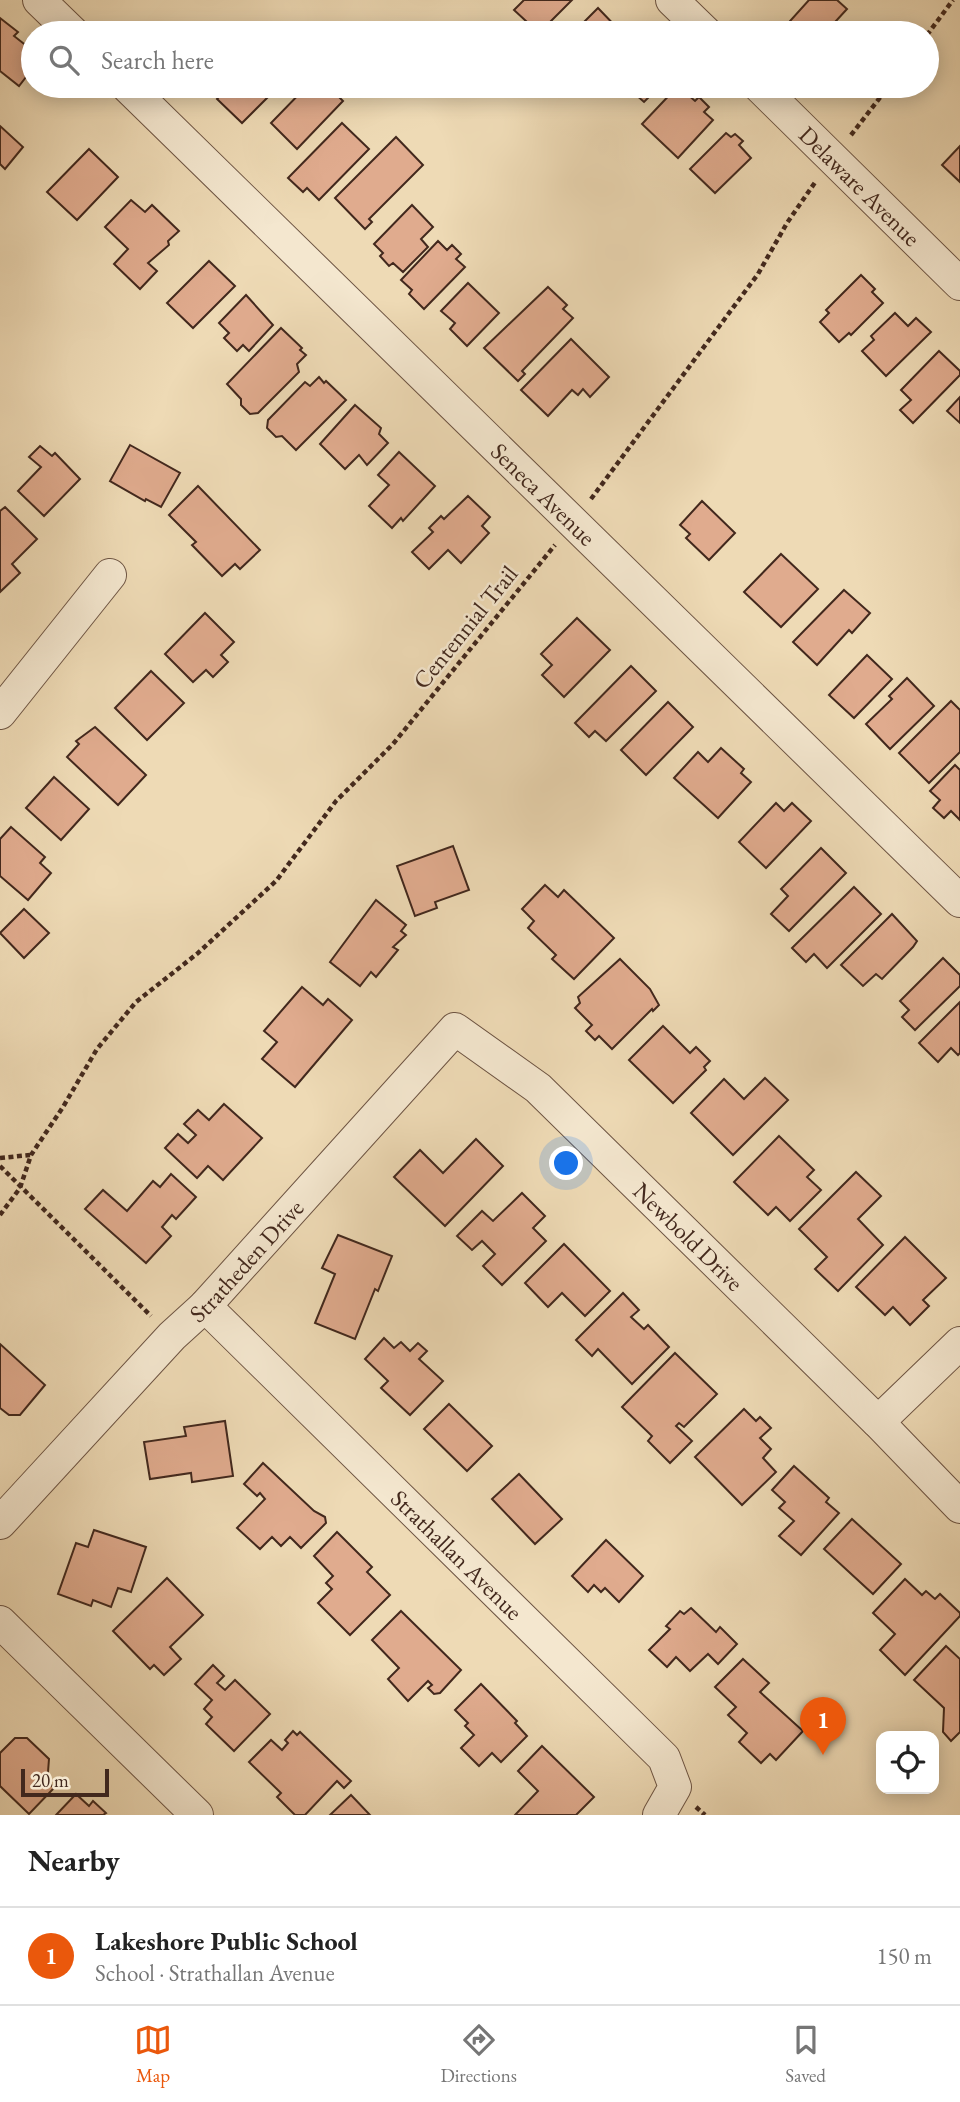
<!DOCTYPE html>
<meta charset="utf-8">
<style>
:root{--surface:#fff;--page:#f6f6f6;--text:#222;--muted:#767676;--line:#e0e0e0;--accent:#ea580c}
body{margin:0;font-family:"EB Garamond",serif;background:var(--page);color:var(--text)}
.controls{position:absolute;right:21px;bottom:21px;display:grid;overflow:hidden;border-radius:14px;box-shadow:0 4px 18px #0003}
.controls button{width:63px;height:63px;display:grid;place-items:center;padding:0;border:0;border-bottom:2px solid var(--line);background:var(--surface);color:var(--text);font:35px sans-serif}
.scale{position:absolute;left:21px;bottom:18px;width:88px;box-sizing:border-box;padding-left:7px;border:4px solid #42281d;border-top:0;font-size:19px;line-height:24px;white-space:nowrap;color:#42281d;-webkit-text-stroke:5px #f4e7cf;paint-order:stroke}
.you{position:absolute;left:567px;top:1164px;width:24px;height:24px;margin:-18px;border:5px solid #fff;border-radius:50%;background:#1a73e8;box-shadow:0 0 0 10px #1a73e833}
.badge{display:grid;place-items:center;width:46px;height:46px;border-radius:50%;background:var(--accent);color:#fff;font-size:23px;font-weight:700}
.pin{position:absolute;translate:-50% -58px;filter:drop-shadow(0 2px 4px #0008)}
.pin::after{content:'';position:absolute;top:37px;width:24px;height:21px;background:inherit;clip-path:polygon(0 0,100% 0,50% 100%)}
.list{margin:0;padding:0;list-style:none}
h2{display:flex;justify-content:space-between;align-items:center;height:91px;margin:0;padding:0 28px;font-size:30px}
h2 small{font-size:23px;font-weight:400;color:var(--muted)}
.list li{display:grid;grid-template-columns:46px 1fr auto;gap:21px;align-items:center;box-sizing:border-box;height:98px;padding:0 28px;border-top:2px solid var(--line)}
.list b{display:block;font-size:26px;white-space:nowrap}
.list p{margin:0;font-size:23px;white-space:nowrap;color:var(--muted)}
.list em{font-size:23px;font-style:normal;color:var(--muted)}
.icon{flex:none;width:38px;height:38px;fill:none;stroke:currentColor;stroke-width:2;stroke-linecap:round;stroke-linejoin:round}
.map{position:relative;flex:none;width:960px;height:1815px;overflow:hidden}
.search{position:absolute;background:var(--surface);box-shadow:0 4px 18px #0003;left:21px;right:21px;top:21px;height:77px;display:flex;align-items:center;gap:18px;box-sizing:border-box;padding:0 24px;border-radius:38px;color:var(--muted);font-size:26px}
.sheet{height:189px;background:var(--surface)}
nav{display:flex;justify-content:space-around;align-items:center;box-sizing:border-box;height:98px;border-top:2px solid var(--line);background:var(--surface);font-size:19px;color:var(--muted)}
nav a{display:grid;justify-items:center;gap:4px}
nav .on{color:var(--accent)}
.map>svg:first-child{display:block}
</style>
<div class="map">
<svg width="960" height="1815" viewBox="0 0 960 1815">
<rect width="100%" height="100%" fill="#eedab5"/>
<filter id="stains"><feTurbulence type="fractalNoise" baseFrequency=".00286" numOctaves="4"/><feColorMatrix values="0 0 0 0 .2 0 0 0 0 .09 0 0 0 0 .02 0 0 0 .5 -.17"/></filter>
<radialGradient id="worn" r=".72"><stop offset=".6" stop-color="#630" stop-opacity="0"/><stop offset="1" stop-color="#630" stop-opacity=".3"/></radialGradient>
<g fill="#e0ab8e" stroke="#42281d" stroke-width="2">
<polygon points="524,0 572,0 539,33 514,10"/>
<polygon points="809,0 837,0 847,9 825,33 784,33 781,31"/>
<polygon points="598,8 622,33 573,33"/>
<polygon points="0,18 18,32 14,36 33,51 33,68 19,86 0,71"/>
<polygon points="229,86 270,86 275,90 242,123 217,99"/>
<polygon points="307,86 328,86 343,101 297,149 271,123"/>
<polygon points="626,86 660,86 644,102"/>
<polygon points="678,86 695,101 699,97 709,107 704,112 713,120 678,158 642,124"/>
<polygon points="342,123 369,149 319,200 307,188 303,192 288,178"/>
<polygon points="0,126 23,147 5,169 0,164"/>
<polygon points="726,133 731,137 735,134 743,141 739,145 751,158 715,193 690,169"/>
<polygon points="396,137 423,165 369,219 372,222 365,229 335,198"/>
<polygon points="960,146 960,182 942,165"/>
<polygon points="89,149 118,177 77,220 47,192"/>
<polygon points="131,200 145,212 152,205 179,231 168,241 169,245 148,263 157,271 140,289 114,264 128,249 105,227"/>
<polygon points="412,205 433,227 421,239 428,247 403,272 393,263 389,266 380,256 383,253 374,244"/>
<polygon points="438,241 447,250 452,245 461,254 456,259 465,267 424,309 409,294 412,290 401,280"/>
<polygon points="209,261 235,286 193,328 167,303"/>
<polygon points="861,275 875,289 872,292 883,303 851,335 849,333 839,342 820,322 829,313 826,310"/>
<polygon points="468,283 499,313 467,346 450,329 455,323 441,311"/>
<polygon points="548,287 567,305 563,309 573,318 522,371 525,374 518,381 484,348"/>
<polygon points="246,295 273,325 249,351 243,345 237,351 224,338 229,333 219,323"/>
<polygon points="895,313 908,326 916,318 931,332 886,376 862,351 874,340 871,336"/>
<polygon points="281,328 302,348 300,350 306,355 297,364 299,372 258,413 250,414 241,405 241,399 227,384"/>
<polygon points="571,339 609,377 590,397 583,389 578,395 572,390 548,416 521,390"/>
<polygon points="939,351 960,371 960,375 913,423 900,410 911,400 901,390"/>
<polygon points="319,377 324,383 326,381 346,400 296,450 282,436 276,437 267,428 268,420 305,382 310,386"/>
<polygon points="960,397 960,423 947,411"/>
<polygon points="355,405 381,428 379,434 388,443 367,465 359,455 345,469 320,444"/>
<polygon points="130,445 180,473 161,507 146,499 145,501 110,481"/>
<polygon points="40,446 52,456 55,453 80,479 44,516 18,491 41,467 29,457"/>
<polygon points="399,452 435,486 403,521 401,518 392,528 369,506 389,485 378,475"/>
<polygon points="198,486 260,550 240,569 235,564 222,576 192,545 196,542 169,515"/>
<polygon points="468,496 490,517 482,526 489,533 461,563 448,550 429,569 412,552 433,532 429,528 441,516 444,519"/>
<polygon points="702,501 735,533 709,560 686,538 690,534 680,525"/>
<polygon points="5,507 37,539 12,564 20,573 0,592 0,511"/>
<polygon points="781,554 818,589 781,627 744,592"/>
<polygon points="844,590 870,613 852,633 849,630 817,665 793,642"/>
<polygon points="205,613 234,642 221,655 228,662 213,677 206,670 193,682 165,654"/>
<polygon points="577,618 610,650 564,697 542,675 552,665 541,654"/>
<polygon points="867,655 892,679 854,718 829,695"/>
<polygon points="631,666 656,691 606,741 595,731 589,737 575,723"/>
<polygon points="151,671 184,703 147,740 115,708"/>
<polygon points="907,678 934,706 890,749 866,724 892,699 889,696"/>
<polygon points="951,701 960,710 960,752 929,783 899,753"/>
<polygon points="668,702 693,727 646,775 621,750"/>
<polygon points="95,727 146,775 118,805 67,757 79,744 76,741"/>
<polygon points="721,748 744,769 741,773 751,782 718,818 674,778 698,752 708,762"/>
<polygon points="955,765 960,770 960,820 951,811 944,818 933,808 940,800 930,791"/>
<polygon points="54,777 89,809 61,840 26,808"/>
<polygon points="776,803 784,811 792,803 811,821 766,868 739,842"/>
<polygon points="11,827 45,857 40,863 51,873 28,900 0,876 0,839"/>
<polygon points="453,846 469,890 435,902 437,908 415,916 397,866"/>
<polygon points="821,848 846,873 789,931 771,914 788,896 781,889"/>
<polygon points="545,885 558,897 564,890 614,938 574,979 552,959 556,955 528,928 534,921 522,909"/>
<polygon points="854,887 881,914 827,968 814,954 806,962 792,948"/>
<polygon points="376,900 406,925 401,931 406,935 393,947 398,950 376,977 371,972 360,986 330,962"/>
<polygon points="24,909 49,933 24,958 0,933"/>
<polygon points="892,914 917,941 913,947 882,979 876,974 863,986 841,965"/>
<polygon points="943,958 960,975 960,986 915,1030 902,1017 909,1010 900,1001"/>
<polygon points="620,959 650,989 659,1005 653,1011 652,1009 612,1049 599,1036 595,1040 586,1031 592,1025 575,1008 580,1003 578,997"/>
<polygon points="302,987 323,1005 328,999 352,1020 295,1087 262,1059 277,1042 264,1031"/>
<polygon points="960,1002 960,1053 958,1055 951,1048 938,1062 919,1043"/>
<polygon points="663,1026 690,1053 696,1047 710,1061 704,1067 706,1070 673,1103 629,1060"/>
<polygon points="765,1078 788,1100 733,1155 691,1113 724,1079 744,1099"/>
<polygon points="224,1104 262,1138 223,1180 208,1166 197,1178 165,1148 178,1134 188,1143 196,1135 184,1124 198,1110 209,1120"/>
<polygon points="779,1136 814,1170 807,1177 821,1190 790,1221 776,1207 768,1215 734,1182"/>
<polygon points="476,1139 503,1166 445,1226 394,1177 420,1150 443,1173"/>
<polygon points="856,1172 881,1196 858,1219 883,1245 838,1291 815,1269 827,1257 799,1229"/>
<polygon points="171,1174 196,1197 176,1219 172,1215 162,1227 171,1236 146,1263 85,1209 103,1190 127,1211 153,1181 160,1187"/>
<polygon points="522,1193 545,1216 533,1228 546,1241 502,1285 483,1266 495,1254 482,1241 472,1250 457,1236 482,1211 493,1221"/>
<polygon points="338,1235 392,1256 378,1291 375,1289 355,1339 315,1323 335,1274 322,1268"/>
<polygon points="905,1237 946,1278 923,1300 929,1306 910,1325 893,1307 885,1315 856,1287"/>
<polygon points="564,1244 610,1291 585,1316 562,1293 548,1307 525,1283"/>
<polygon points="623,1293 639,1310 631,1317 644,1329 648,1325 669,1347 632,1384 598,1349 592,1356 576,1340"/>
<polygon points="384,1338 394,1348 401,1342 410,1351 418,1343 427,1351 419,1359 443,1381 410,1415 381,1388 388,1381 365,1359"/>
<polygon points="0,1344 45,1385 20,1415 9,1415 0,1408"/>
<polygon points="675,1353 717,1394 684,1427 679,1423 676,1426 692,1441 670,1463 648,1441 652,1436 622,1407"/>
<polygon points="449,1404 492,1446 467,1471 424,1429"/>
<polygon points="744,1409 756,1421 760,1417 771,1428 760,1438 771,1449 763,1458 776,1472 742,1505 695,1457"/>
<polygon points="225,1421 233,1476 192,1482 191,1473 150,1479 144,1442 186,1436 184,1427"/>
<polygon points="263,1463 314,1511 325,1517 326,1523 301,1548 290,1537 281,1546 272,1537 260,1549 237,1528 265,1499 260,1493 257,1496 244,1484"/>
<polygon points="794,1466 829,1498 826,1502 839,1513 801,1555 779,1536 794,1521 779,1508 785,1502 772,1490"/>
<polygon points="519,1474 562,1519 535,1544 492,1499"/>
<polygon points="852,1519 901,1564 873,1594 824,1549"/>
<polygon points="94,1530 146,1547 131,1592 118,1588 111,1607 93,1600 91,1606 58,1594 76,1543 88,1547"/>
<polygon points="337,1532 372,1567 367,1572 390,1595 350,1635 318,1603 332,1589 326,1583 333,1576 314,1556"/>
<polygon points="606,1540 643,1576 619,1602 605,1588 601,1592 594,1585 588,1592 572,1576"/>
<polygon points="167,1578 203,1615 170,1647 181,1659 164,1675 154,1665 150,1669 113,1631"/>
<polygon points="905,1579 922,1595 926,1591 935,1599 940,1594 960,1613 960,1616 905,1675 880,1650 895,1634 873,1613"/>
<polygon points="691,1608 716,1632 720,1627 737,1644 718,1664 708,1654 690,1671 676,1657 667,1667 649,1650 670,1629 666,1626 680,1611 684,1614"/>
<polygon points="401,1611 461,1670 440,1693 434,1694 428,1688 432,1685 428,1681 408,1701 388,1679 399,1668 372,1640"/>
<polygon points="946,1646 960,1659 960,1732 951,1741 943,1732 944,1708 914,1680"/>
<polygon points="743,1659 769,1683 760,1692 803,1731 776,1760 770,1754 761,1763 739,1742 747,1733 728,1715 736,1707 715,1687"/>
<polygon points="213,1665 224,1676 217,1683 225,1690 235,1680 270,1714 234,1751 206,1724 212,1717 204,1709 212,1700 195,1684"/>
<polygon points="481,1684 517,1721 515,1723 527,1736 501,1762 492,1753 479,1766 461,1748 474,1735 465,1726 468,1723 455,1710"/>
<polygon points="293,1731 297,1735 300,1732 351,1781 344,1788 337,1781 305,1815 295,1815 277,1797 281,1793 249,1762 271,1740 282,1750 288,1743 285,1740"/>
<polygon points="15,1738 27,1738 49,1759 48,1772 43,1777 54,1788 29,1814 0,1786 0,1753"/>
<polygon points="542,1746 594,1797 576,1815 515,1815 538,1791 518,1771"/>
<polygon points="76,1794 89,1806 93,1801 106,1813 103,1815 56,1815"/>
<polygon points="351,1795 370,1815 330,1815"/>
</g>
<g fill="none" stroke-linecap="round" stroke-linejoin="round">
<g stroke="#6d5443" stroke-width="34">
<g id="minor">
<polyline points="39,0 73,33"/>
<polyline points="672,0 706,33"/>
<path id="s1" d="M127,86L960,901"/>
<path id="s2" d="M759,86L960,284"/>
<polyline points="0,713 110,575"/>
<path id="s3" d="M205,1306L664,1758L675,1787L659,1815"/>
<polyline points="878,1422 960,1343"/>
<path id="s4" d="M0,1523L172,1336L205,1306L455,1029L538,1088L878,1422L960,1507"/>
<polyline points="0,1622 197,1815"/>
</g>
</g>
<g stroke="#42281d" stroke-width="4.5" stroke-dasharray="5 3.5" stroke-linecap="butt">
<polyline points="927,35 953,0"/>
<polyline points="851,135 889,86"/>
<polyline points="591,499 758,274 787,223 816,181"/>
<polyline points="0,1158 30,1155"/>
<polyline points="0,1166 151,1316"/>
<polyline points="0,1215 20,1188 31,1155 63,1107 97,1049 136,1002 198,953 276,881 336,801 393,744 555,545"/>
<polyline points="696,1807 705,1815"/>
</g>
<use href="#minor" stroke="#f4e7cf" stroke-width="32"/>
</g>
<g text-anchor="middle" dominant-baseline="central" stroke-width="5" stroke-linejoin="round" paint-order="stroke">
<g font-size="24" fill="#42281d" stroke="#f4e7cf">
<text stroke="none"><textPath href="#s2" startOffset="142">Delaware Avenue</textPath></text>
<text stroke="none"><textPath href="#s1" startOffset="583">Seneca Avenue</textPath></text>
<text transform="translate(465 627) rotate(-51)">Centennial Trail</text>
<text stroke="none"><textPath href="#s4" startOffset="985">Newbold Drive</textPath></text>
<text stroke="none"><textPath href="#s4" startOffset="360">Stratheden Drive</textPath></text>
<text stroke="none"><textPath href="#s3" startOffset="354">Strathallan Avenue</textPath></text>
</g>
</g>
<rect width="100%" height="100%" filter="url(#stains)"/>
<rect width="100%" height="100%" fill="url(#worn)"/>
</svg>
<div class="controls">
<button><svg class="icon" aria-label="locate" viewBox="0 0 24 24"><circle cx="12" cy="12" r="6"/><path d="M12 2v4M12 18v4M2 12h4M18 12h4"/></svg></button>
</div>
<div class="scale">20 m</div>
<div class="you"></div>
<div class="pin badge" style="left:823px;top:1755px">1</div>
<div class="search"><svg class="icon" aria-label="search" viewBox="0 0 24 24"><circle cx="10" cy="10" r="6"/><path d="M15 15l6 6"/></svg>Search here</div>
</div>
<section class="sheet">
<h2>Nearby<small></small></h2>
<ul class="list">
<li><span class="badge">1</span><div><b>Lakeshore Public School</b><p>School · Strathallan Avenue</p></div><em>150 m</em></li>
</ul>
</section>
<nav>
<a class="on"><svg class="icon" aria-label="map" viewBox="0 0 24 24"><path d="M3 6l6-2 6 2 6-2v14l-6 2-6-2-6 2zM9 4v14M15 6v14"/></svg>Map</a>
<a><svg class="icon" aria-label="directions" viewBox="0 0 24 24"><path d="M12 3l9 9-9 9-9-9zM9 14v-3h6M13 9l2 2-2 2"/></svg>Directions</a>
<a><svg class="icon" aria-label="saved" viewBox="0 0 24 24"><path d="M7 4h10v16l-5-4-5 4z"/></svg>Saved</a>
</nav>
